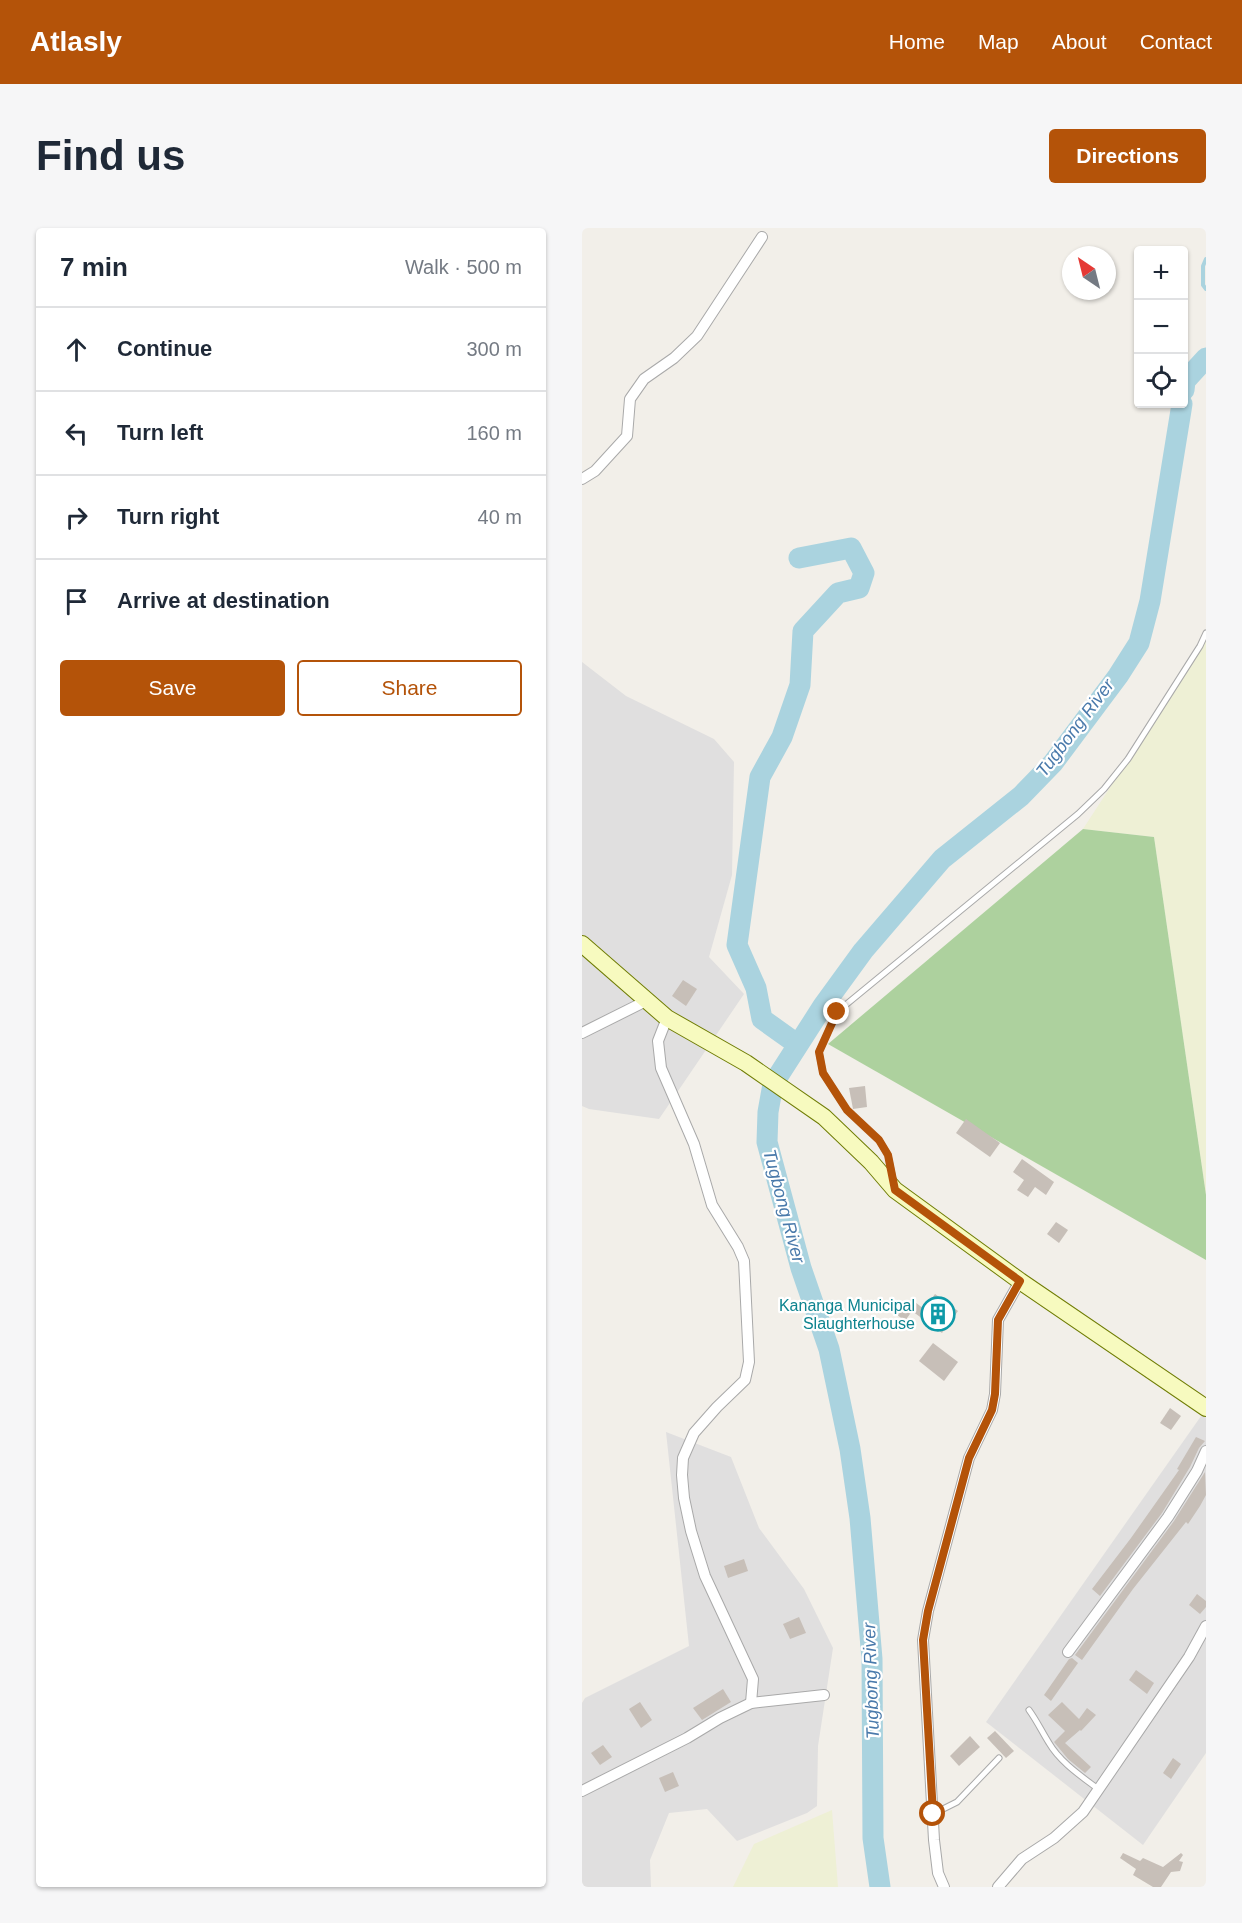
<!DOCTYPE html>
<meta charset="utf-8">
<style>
:root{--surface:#fff;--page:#f6f6f7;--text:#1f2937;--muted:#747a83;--line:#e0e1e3;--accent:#b45309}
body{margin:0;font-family:Helvetica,sans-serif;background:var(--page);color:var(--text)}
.controls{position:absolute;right:18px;top:18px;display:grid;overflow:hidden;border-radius:6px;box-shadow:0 2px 4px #0004}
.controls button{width:54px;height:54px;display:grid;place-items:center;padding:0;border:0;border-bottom:2px solid var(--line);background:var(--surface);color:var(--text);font:30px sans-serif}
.compass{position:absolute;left:480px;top:18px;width:54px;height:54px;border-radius:50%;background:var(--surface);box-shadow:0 2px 4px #0004;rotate:325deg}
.stop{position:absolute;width:18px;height:18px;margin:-14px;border:4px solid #b45309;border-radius:50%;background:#fff}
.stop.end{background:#b45309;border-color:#fff;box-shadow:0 2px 6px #0008}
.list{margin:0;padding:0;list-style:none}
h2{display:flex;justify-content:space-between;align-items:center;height:78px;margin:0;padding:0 24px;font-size:26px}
h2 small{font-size:20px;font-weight:400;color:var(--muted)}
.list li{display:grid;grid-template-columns:39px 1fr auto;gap:18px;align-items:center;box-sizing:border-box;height:84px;padding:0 24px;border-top:2px solid var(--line)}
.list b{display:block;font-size:22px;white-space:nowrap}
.list em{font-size:20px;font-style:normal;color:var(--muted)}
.actions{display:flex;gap:12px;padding:18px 24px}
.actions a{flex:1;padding:14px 0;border:2px solid var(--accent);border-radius:6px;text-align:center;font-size:21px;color:var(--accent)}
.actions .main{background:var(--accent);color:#fff}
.icon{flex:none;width:33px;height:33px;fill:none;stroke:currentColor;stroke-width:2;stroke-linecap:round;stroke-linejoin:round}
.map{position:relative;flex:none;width:624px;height:1659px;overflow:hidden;border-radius:6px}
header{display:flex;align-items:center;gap:36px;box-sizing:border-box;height:84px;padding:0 30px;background:var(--accent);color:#fff}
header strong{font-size:28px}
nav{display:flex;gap:33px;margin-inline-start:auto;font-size:21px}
.intro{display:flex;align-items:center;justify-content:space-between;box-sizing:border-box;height:144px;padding:0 36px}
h1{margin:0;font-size:42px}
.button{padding:15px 27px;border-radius:6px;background:var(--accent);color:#fff;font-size:21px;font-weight:700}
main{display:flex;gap:36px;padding:0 36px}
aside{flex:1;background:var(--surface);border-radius:6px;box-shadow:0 2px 4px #0004}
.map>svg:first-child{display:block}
</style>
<header>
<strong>Atlasly</strong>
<nav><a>Home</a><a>Map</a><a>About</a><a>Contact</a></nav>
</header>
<div class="intro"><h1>Find us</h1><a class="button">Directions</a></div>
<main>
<aside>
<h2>7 min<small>Walk · 500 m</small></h2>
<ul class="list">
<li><svg class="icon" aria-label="ahead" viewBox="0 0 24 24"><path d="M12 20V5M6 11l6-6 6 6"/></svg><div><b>Continue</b></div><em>300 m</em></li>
<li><svg class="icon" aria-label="left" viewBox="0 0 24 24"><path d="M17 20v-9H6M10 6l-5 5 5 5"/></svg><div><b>Turn left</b></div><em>160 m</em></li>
<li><svg class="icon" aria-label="right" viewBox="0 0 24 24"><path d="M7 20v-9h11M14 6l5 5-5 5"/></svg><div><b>Turn right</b></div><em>40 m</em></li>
<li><svg class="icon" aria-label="arrive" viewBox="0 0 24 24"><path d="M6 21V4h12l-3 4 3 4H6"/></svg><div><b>Arrive at destination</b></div></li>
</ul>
<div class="actions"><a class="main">Save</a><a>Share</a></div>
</aside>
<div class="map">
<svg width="624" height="1659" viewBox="0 0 624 1659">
<rect width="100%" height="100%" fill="#f2efe9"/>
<g fill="#e0dfdf">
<polygon points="0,434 44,468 132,511 152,534 150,647 127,729 162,766 77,891 7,881 0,878"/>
<polygon points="624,1181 624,1525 561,1617 404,1494"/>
<polygon points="84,1204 149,1229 177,1300 222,1361 251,1420 236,1518 235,1578 225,1585 155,1613 125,1581 87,1585 68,1632 69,1659 0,1659 0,1475 3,1470 107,1418"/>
</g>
<g fill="#eef0d5">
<polygon points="624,412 624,967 572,609 501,601"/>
<polygon points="250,1582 256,1659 151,1659 172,1616"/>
</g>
<polygon fill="#add19e" points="501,601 572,609 624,967 624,1032 246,816"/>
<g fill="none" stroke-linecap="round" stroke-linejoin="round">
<polyline stroke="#aad3df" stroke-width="4" points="624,31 621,38 621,57 624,61"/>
<g stroke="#aad3df" stroke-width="21">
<polyline points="602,162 603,153 624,130"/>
<polyline points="215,816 180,791 174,760 155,717 178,549 200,509 218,457 221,403 256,365 277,360 282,345 269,320 217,330"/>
<polyline points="298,1659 291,1610 290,1431 278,1290 268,1221 247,1121 219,1040 185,914 186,884 191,856 241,778 281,723 360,631 439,568 471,535 536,448 557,415 568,373 600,176"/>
</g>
</g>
<g fill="#c7bfb8">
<polygon points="101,752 115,761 104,778 90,768"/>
<polygon points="283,858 285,879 271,881 267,860"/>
<polygon points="384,891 418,915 408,929 374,905"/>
<polygon points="440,931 472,954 464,967 453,959 446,969 435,962 442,952 431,944"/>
<polygon points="474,994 486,1002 477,1015 465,1006"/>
<polygon points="353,1066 376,1083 360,1105 330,1083 323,1093 314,1086 321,1076 323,1078 329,1071 342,1081"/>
<polygon points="351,1115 376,1134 362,1153 337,1133"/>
<polygon points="588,1180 599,1188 589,1202 578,1195"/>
<polygon points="614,1209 623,1213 617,1220 608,1239 580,1285 518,1368 510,1361 549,1310 597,1242 595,1241"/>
<polygon points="623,1244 624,1267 618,1278 606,1296 604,1294 551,1361 500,1432 493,1427 592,1293"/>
<polygon points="162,1331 166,1343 146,1350 142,1338"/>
<polygon points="615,1366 624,1373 624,1379 618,1386 607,1377"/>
<polygon points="217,1389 224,1405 208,1411 201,1396"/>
<polygon points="490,1430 496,1435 469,1473 462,1467 487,1431"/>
<polygon points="554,1442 572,1455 565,1466 547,1452"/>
<polygon points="141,1461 149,1474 120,1492 111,1480"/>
<polygon points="58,1474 70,1492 59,1500 47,1481"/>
<polygon points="480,1474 497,1491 505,1480 514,1487 499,1503 498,1502 483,1515 509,1539 503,1545 486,1531 472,1514 483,1503 466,1487"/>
<polygon points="413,1503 432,1523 424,1530 405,1510"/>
<polygon points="388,1508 398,1519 377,1538 368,1528"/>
<polygon points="21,1517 30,1529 18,1537 9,1525"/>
<polygon points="591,1530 599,1536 589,1551 581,1545"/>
<polygon points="91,1544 97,1558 83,1564 77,1550"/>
<polygon points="541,1625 558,1633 561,1630 581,1639 599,1625 601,1627 597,1633 601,1634 598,1643 589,1644 579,1659 571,1659 551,1647 554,1641 538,1630"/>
</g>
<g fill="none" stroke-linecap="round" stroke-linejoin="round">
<g stroke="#a9a9a9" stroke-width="7">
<g id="lane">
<polyline points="311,951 306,927 297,912 265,882 241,845 237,824 255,784 496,586 522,561 546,531 618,418 624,405"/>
<path d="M447,1482C455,1493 460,1504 467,1515C478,1534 499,1548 516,1561"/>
<polyline points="351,1586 375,1574 417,1530"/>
</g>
</g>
<g stroke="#a9a9a9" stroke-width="12">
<g id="street">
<polyline points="0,251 13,243 45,208 48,171 62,151 92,130 115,108 180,9"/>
<polyline points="85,790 76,813 79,840 112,916 130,977 156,1019 162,1033 167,1134 163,1152 135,1179 112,1205 101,1230 100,1247 102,1270 109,1303 123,1348 171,1451 169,1475"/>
<polyline points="0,805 64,773"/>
<polyline points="486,1424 586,1289 615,1243 624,1223"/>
<polyline points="0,1563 105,1510 138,1490 169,1475 242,1467"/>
<polyline points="362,1659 356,1645 352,1612 341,1412 346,1383 387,1230 410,1182 413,1166 416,1092 438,1053"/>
<polyline points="416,1659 440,1631 472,1610 501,1584 607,1429 624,1398"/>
</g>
</g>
<g stroke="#707d05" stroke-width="18">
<polyline id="secondary" points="0,716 85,790 164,835 242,889 289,934 313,962 438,1053 624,1180"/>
</g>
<use href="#lane" stroke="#fff" stroke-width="5"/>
<use href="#street" stroke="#fff" stroke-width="10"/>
<use href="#secondary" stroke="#f7fabf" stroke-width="16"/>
</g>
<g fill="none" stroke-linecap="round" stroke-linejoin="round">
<polyline stroke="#b45309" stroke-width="8" points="255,784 237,824 241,845 265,882 297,912 306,927 313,962 438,1053 416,1092 413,1166 410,1182 387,1230 346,1383 341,1412 351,1586"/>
</g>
<defs>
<g id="building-ring" transform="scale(1.725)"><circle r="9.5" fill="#fff" stroke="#0f9aa8" stroke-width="1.5"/><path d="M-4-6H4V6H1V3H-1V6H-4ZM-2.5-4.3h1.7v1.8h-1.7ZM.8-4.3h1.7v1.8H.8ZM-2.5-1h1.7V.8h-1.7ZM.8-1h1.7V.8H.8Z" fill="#0f9aa8"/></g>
</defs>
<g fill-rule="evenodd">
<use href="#building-ring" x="356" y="1086"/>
</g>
<g text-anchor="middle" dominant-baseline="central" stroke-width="4.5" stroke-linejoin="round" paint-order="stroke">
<g font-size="16" fill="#0d838f" stroke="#fff" text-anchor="end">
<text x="333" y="1077">Kananga Municipal<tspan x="333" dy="18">Slaughterhouse</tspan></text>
</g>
<g font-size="18" font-style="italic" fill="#4a7aab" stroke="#fff">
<text transform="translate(493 500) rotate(-53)">Tugbong River</text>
<text transform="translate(202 978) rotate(75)">Tugbong River</text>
<text transform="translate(289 1453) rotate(-92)">Tugbong River</text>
</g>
</g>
</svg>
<div class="controls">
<button>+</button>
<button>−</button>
<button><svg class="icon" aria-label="locate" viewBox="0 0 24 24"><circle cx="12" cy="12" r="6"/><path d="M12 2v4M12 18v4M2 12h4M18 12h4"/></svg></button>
</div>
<svg class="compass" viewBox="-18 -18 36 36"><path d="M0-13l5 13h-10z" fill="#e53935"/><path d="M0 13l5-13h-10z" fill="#747a83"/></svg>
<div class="stop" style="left:351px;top:1586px"></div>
<div class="stop end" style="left:255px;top:784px"></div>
</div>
</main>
